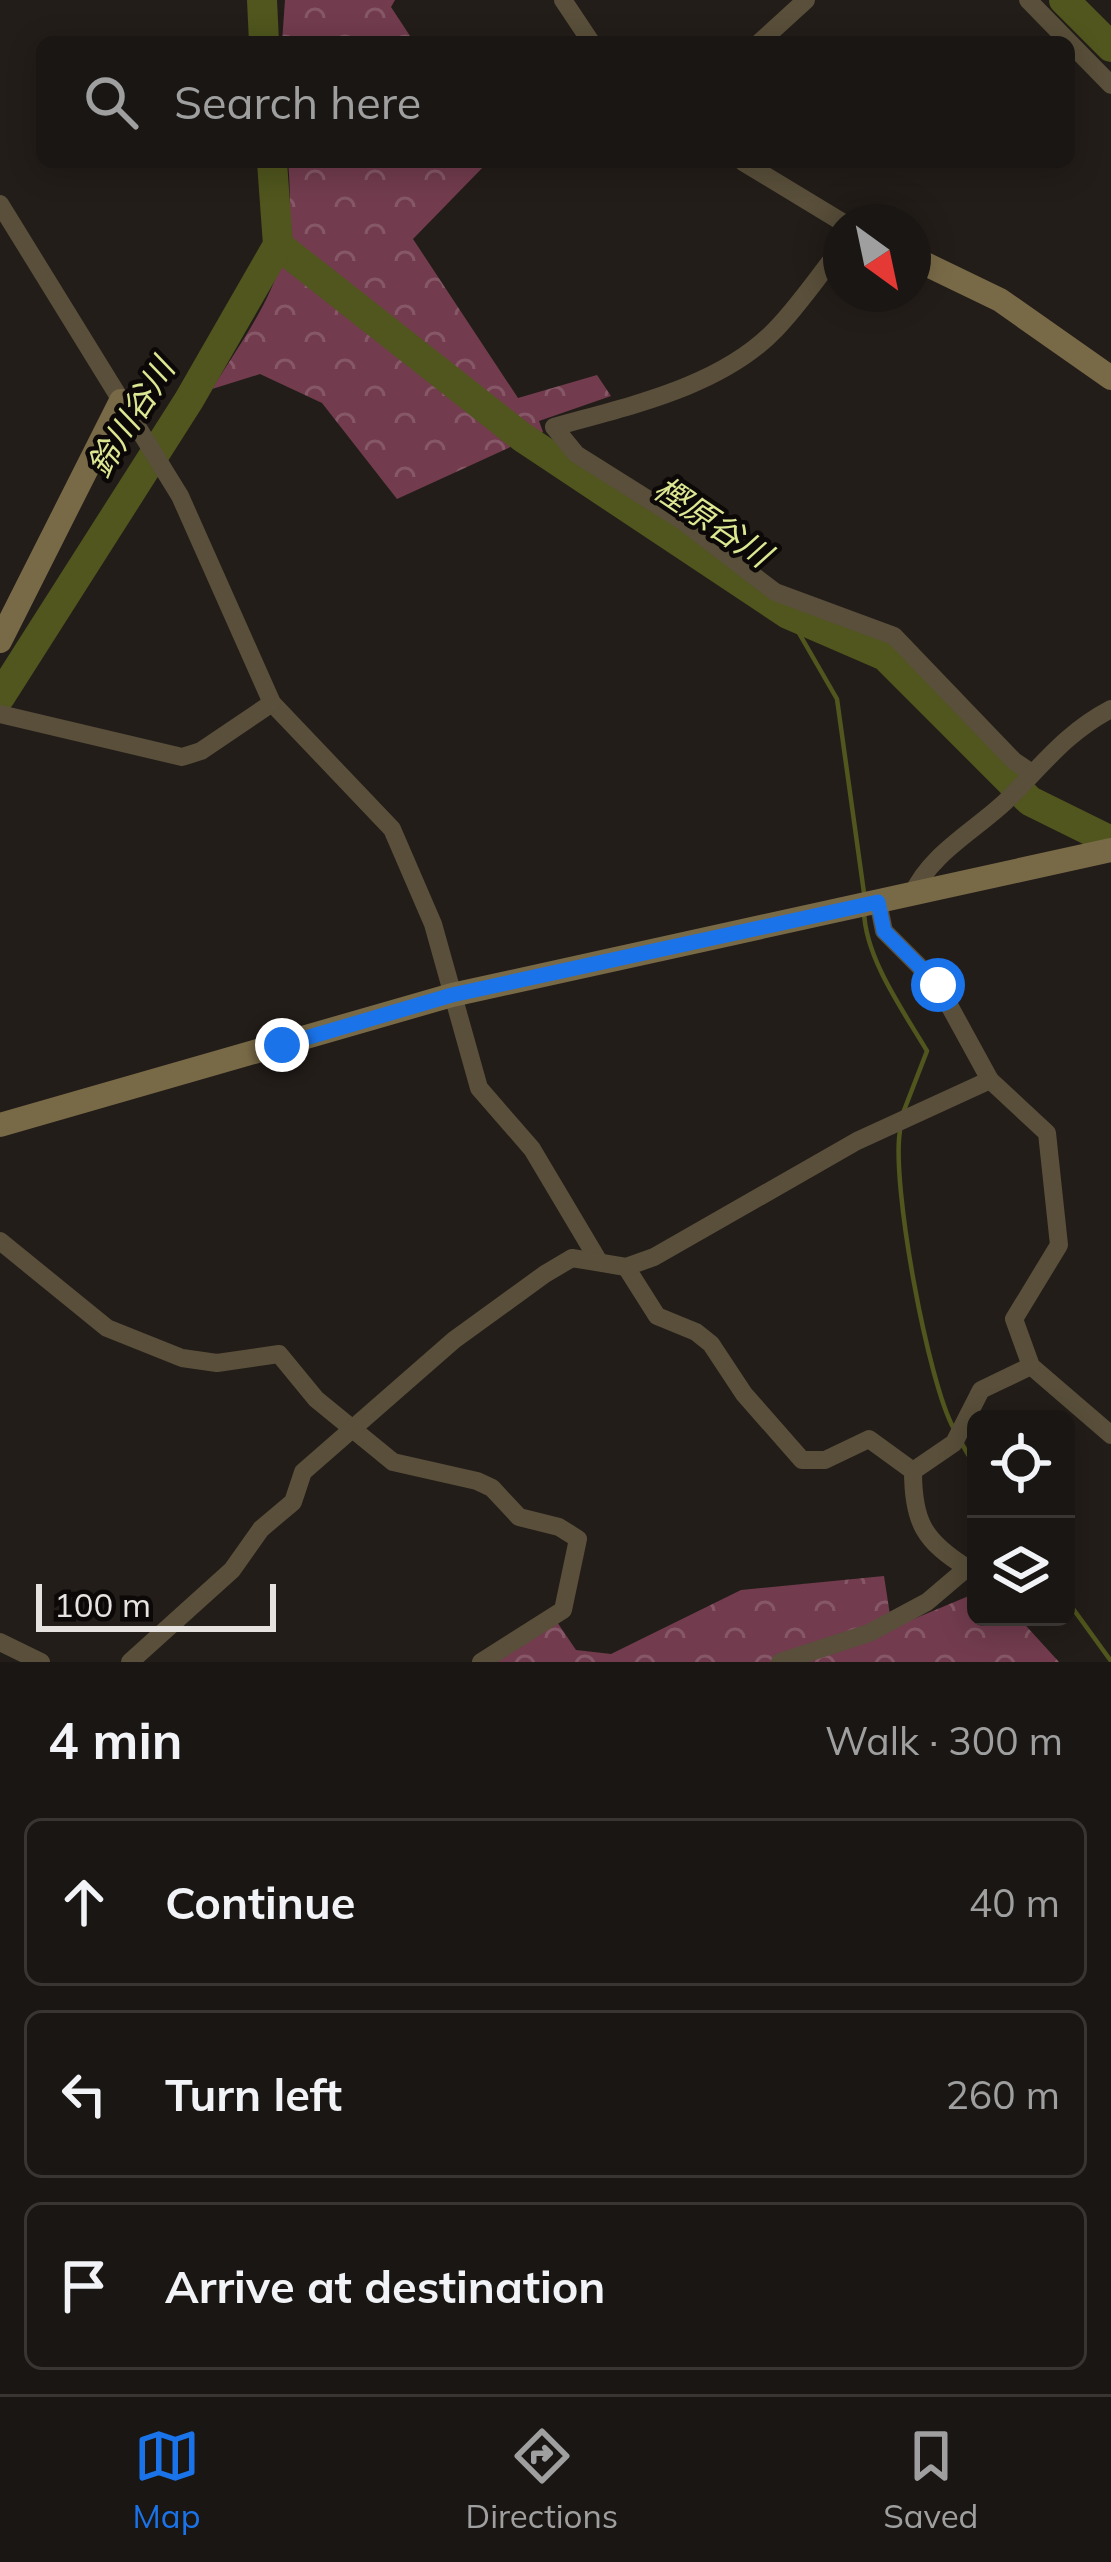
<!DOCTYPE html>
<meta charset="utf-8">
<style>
:root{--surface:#1a1613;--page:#272321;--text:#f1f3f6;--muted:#9f9fa0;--line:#383533;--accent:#1a73e8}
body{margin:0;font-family:Mulish,"Noto Sans JP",sans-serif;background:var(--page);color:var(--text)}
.controls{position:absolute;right:36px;bottom:36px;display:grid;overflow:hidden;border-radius:18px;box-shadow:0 6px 30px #0003}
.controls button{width:108px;height:108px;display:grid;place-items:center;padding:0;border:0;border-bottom:3px solid var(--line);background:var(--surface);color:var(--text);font:60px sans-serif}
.compass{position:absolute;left:823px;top:204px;width:108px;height:108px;border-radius:50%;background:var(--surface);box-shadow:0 6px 30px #0003;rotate:147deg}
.scale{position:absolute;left:36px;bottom:30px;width:240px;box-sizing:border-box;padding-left:12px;border:6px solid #e6e2df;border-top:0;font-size:33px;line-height:42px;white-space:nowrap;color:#e6e2df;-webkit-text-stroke:9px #0b0807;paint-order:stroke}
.stop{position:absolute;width:36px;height:36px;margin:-27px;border:9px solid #1a73e8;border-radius:50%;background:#fff}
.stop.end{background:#1a73e8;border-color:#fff;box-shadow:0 3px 12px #0008}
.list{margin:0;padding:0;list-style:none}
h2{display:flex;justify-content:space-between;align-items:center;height:156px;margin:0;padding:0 48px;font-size:51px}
h2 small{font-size:39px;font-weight:400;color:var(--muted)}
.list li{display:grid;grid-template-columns:78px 1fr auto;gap:36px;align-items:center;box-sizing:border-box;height:168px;margin:0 24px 24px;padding:0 24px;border:3px solid var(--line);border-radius:18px}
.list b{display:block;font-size:45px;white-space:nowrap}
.list em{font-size:39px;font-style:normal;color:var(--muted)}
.icon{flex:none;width:66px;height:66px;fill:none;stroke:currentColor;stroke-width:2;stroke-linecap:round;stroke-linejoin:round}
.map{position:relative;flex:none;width:1111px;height:1662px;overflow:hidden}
.search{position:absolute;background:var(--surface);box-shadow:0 6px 30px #0003;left:36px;right:36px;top:36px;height:132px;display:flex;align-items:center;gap:30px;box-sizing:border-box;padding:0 42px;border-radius:18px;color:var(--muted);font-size:45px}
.sheet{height:732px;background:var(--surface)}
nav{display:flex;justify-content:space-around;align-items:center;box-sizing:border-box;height:168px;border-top:3px solid var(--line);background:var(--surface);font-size:33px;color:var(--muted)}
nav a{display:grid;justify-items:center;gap:6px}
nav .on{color:var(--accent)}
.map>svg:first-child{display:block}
</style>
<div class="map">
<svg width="1111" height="1662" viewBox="0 0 1111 1662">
<defs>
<pattern id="forest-crowns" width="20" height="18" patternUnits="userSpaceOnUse" patternTransform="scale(3)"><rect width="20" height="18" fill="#723c4e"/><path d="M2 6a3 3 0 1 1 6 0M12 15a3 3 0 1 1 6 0" fill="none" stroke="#865867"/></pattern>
</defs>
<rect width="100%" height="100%" fill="#231d19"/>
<g fill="url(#forest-crowns)">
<polygon points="285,0 395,0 391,7 414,42 282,42"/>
<path d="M288,162H488L413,239L518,398L597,375L611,396L539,421L543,432L397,499L322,403L260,374L212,389C265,305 298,266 288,162Z"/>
<polygon points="884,1576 892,1628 976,1593 976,1617 1018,1617 1059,1662 492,1662 557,1622 576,1650 611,1654 741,1590"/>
</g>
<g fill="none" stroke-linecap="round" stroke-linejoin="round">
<g stroke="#50561d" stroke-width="4.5">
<polyline points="788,614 837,699 864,893"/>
<path d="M864,911C865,958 904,1012 927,1051L903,1113"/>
<path d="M900,1131C891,1183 928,1383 954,1429"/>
<polyline points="962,1444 976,1468"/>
<polyline points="1066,1599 1111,1661"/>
</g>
<g stroke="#50561d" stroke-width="30">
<polyline points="262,0 264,42"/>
<polyline points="1064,0 1111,47"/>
<polyline points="278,245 522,437 788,614 885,656 1030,801 1111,841"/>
<polyline points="0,697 189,400 278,245 272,162"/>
</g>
<g stroke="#594f3a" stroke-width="18">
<polyline points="563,0 591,42"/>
<polyline points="1028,0 1111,85"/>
<polyline points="760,42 806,0"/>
<polyline points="743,162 842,222"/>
<polyline points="0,204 180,496 272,703 392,829 433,924 479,1088 532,1149 598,1260"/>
<path d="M841,248C820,274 800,304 776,329C721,387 628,406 554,427L576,454L684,522L775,592L894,636L1014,761L1032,773"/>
<polyline points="0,714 182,757 201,751 272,703"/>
<path d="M912,895C929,855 974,831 1005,802C1041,767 1065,733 1111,709"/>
<polyline points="878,902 884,931 938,985 990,1080 1047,1133 1059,1245 1014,1319 1031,1366 1111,1435"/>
<polyline points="0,1241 107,1328 182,1358 217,1363 279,1354 316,1399 393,1462 477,1481 492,1488 519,1517 559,1527 578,1539 563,1610 481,1662"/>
<polyline points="626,1267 657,1316 696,1332 711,1344 744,1394 802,1460 825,1460 869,1439 913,1471"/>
<polyline points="913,1471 954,1443 981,1390 1031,1366"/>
<polyline points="0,1642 41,1662"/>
<polyline points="130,1662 232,1570 261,1529 293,1502 303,1472 454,1340 545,1274 572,1258 626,1267 654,1257 857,1141 990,1080"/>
<path d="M780,1662L869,1633L927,1602L967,1568C924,1541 913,1522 913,1471"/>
</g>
<g stroke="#796a47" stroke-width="24">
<polyline points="913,258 1000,300 1111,378"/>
<polyline points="0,641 121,401"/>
<polyline points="0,1125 452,995 1111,850"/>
</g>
</g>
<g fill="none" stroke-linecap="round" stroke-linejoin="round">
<polyline stroke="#1a73e8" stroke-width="15" points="282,1045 452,995 878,902 884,931 938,985"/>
</g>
<g text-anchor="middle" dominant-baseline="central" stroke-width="9" stroke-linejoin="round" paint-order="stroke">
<g font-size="33" font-style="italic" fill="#dce792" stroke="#0b0807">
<text transform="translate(130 417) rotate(-58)">鈴川谷川</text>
<text transform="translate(713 521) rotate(34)">樫原谷川</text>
</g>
</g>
</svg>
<div class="controls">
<button><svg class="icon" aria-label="locate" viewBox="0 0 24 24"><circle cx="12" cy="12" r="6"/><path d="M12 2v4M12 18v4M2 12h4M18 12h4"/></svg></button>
<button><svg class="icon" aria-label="layers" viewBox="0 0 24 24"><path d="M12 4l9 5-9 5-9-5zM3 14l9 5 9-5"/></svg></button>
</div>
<svg class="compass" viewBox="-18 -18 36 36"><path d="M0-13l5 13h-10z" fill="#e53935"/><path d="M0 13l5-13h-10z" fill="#9f9fa0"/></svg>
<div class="scale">100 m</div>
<div class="stop" style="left:938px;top:985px"></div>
<div class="stop end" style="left:282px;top:1045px"></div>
<div class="search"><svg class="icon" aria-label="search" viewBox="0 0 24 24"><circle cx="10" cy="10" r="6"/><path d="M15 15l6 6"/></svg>Search here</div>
</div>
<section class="sheet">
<h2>4 min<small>Walk · 300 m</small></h2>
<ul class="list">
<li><svg class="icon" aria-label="ahead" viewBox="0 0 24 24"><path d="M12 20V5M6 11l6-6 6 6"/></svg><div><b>Continue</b></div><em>40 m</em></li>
<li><svg class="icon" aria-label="left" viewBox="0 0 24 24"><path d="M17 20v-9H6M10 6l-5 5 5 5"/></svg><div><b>Turn left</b></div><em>260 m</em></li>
<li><svg class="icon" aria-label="arrive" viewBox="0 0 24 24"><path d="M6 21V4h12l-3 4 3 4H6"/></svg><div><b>Arrive at destination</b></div></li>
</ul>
</section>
<nav>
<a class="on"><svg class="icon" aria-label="map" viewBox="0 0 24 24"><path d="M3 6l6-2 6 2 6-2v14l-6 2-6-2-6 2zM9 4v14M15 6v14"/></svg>Map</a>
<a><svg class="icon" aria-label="directions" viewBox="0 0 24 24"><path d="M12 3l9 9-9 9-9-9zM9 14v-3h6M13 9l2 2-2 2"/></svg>Directions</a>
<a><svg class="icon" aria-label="saved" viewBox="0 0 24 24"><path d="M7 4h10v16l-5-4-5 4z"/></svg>Saved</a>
</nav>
